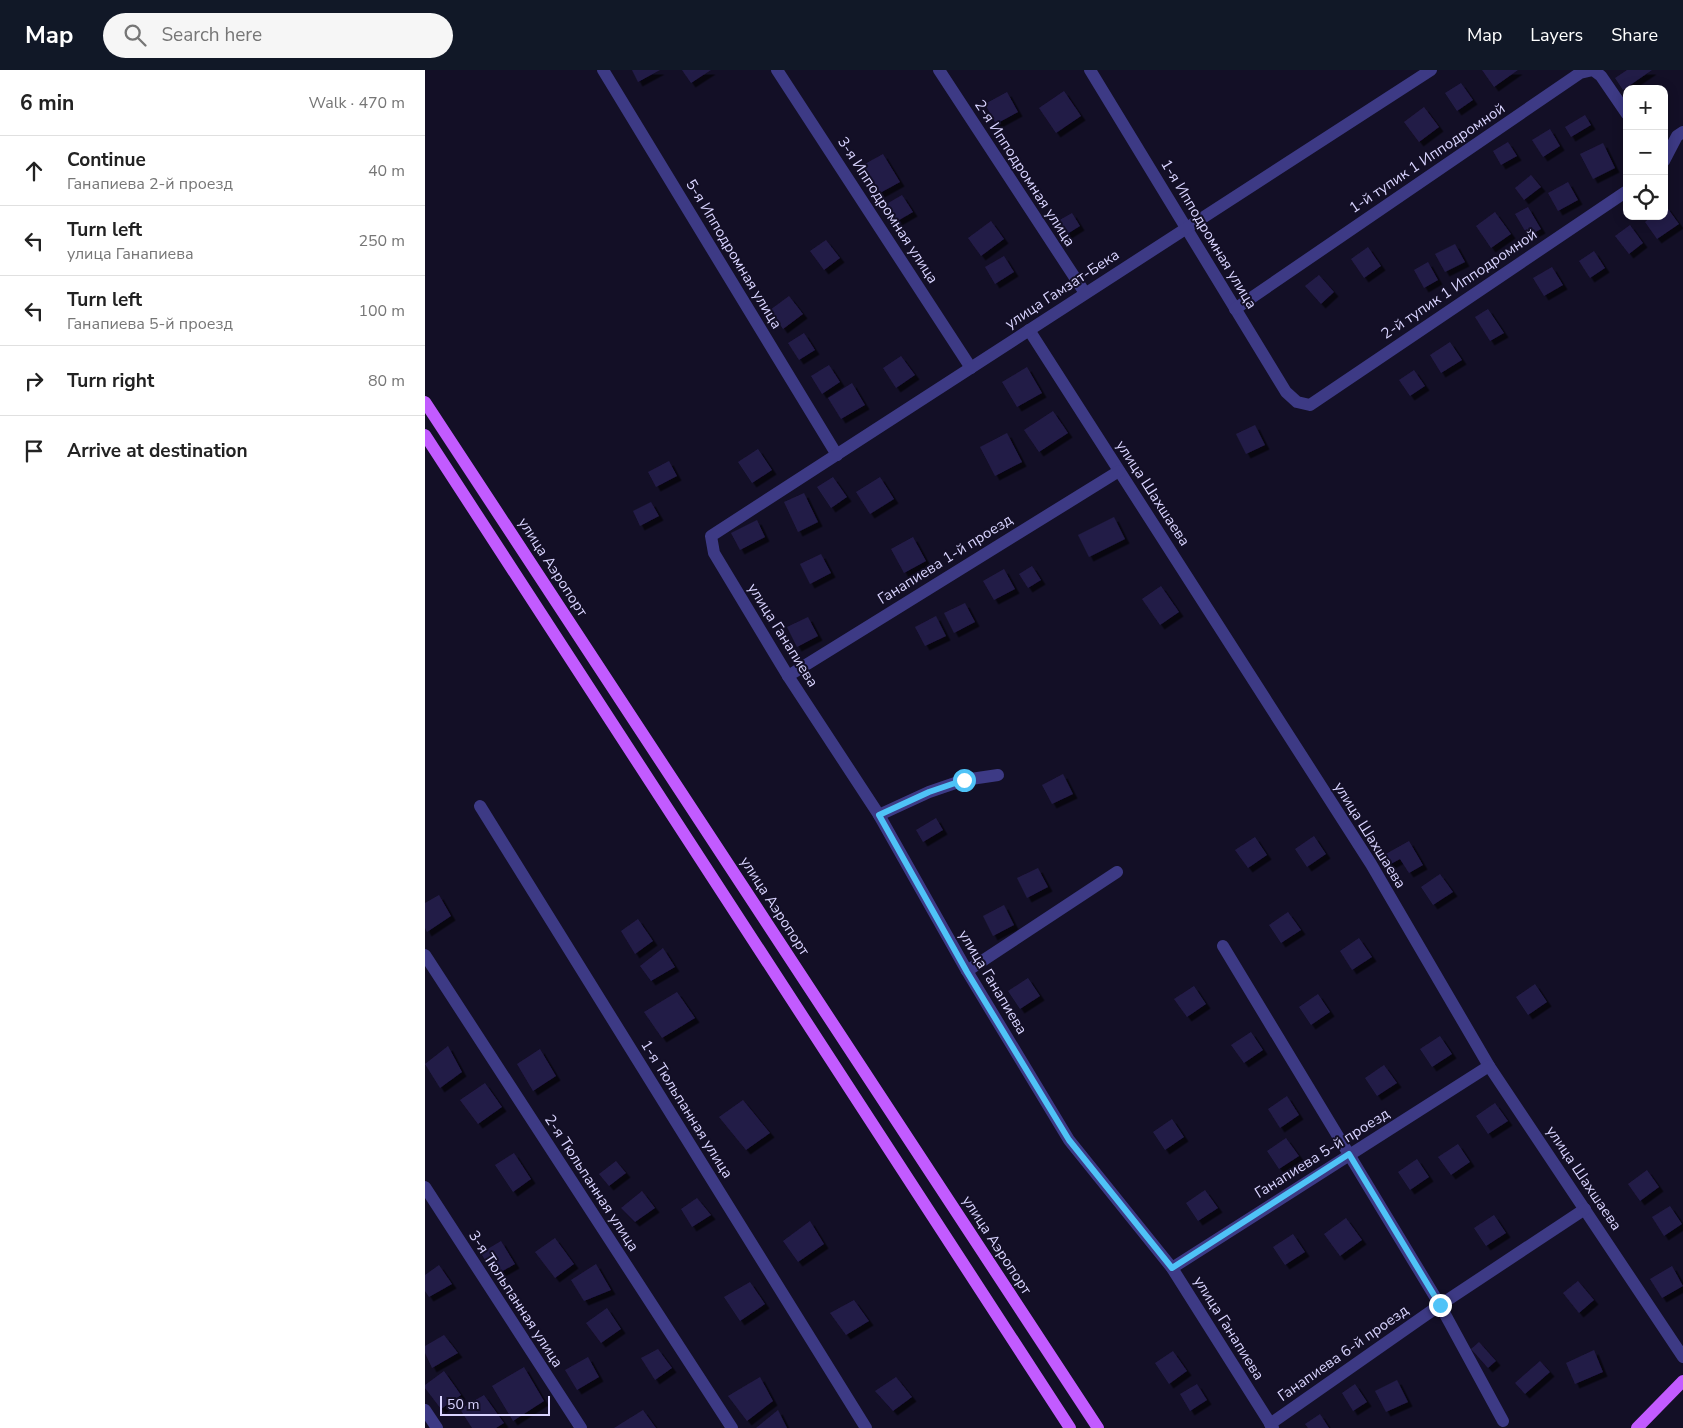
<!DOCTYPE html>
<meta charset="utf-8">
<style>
:root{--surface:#fff;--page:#f6f6f6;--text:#222;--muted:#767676;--line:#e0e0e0;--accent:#111827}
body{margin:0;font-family:"Nunito Sans",sans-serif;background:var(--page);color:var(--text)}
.controls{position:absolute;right:15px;top:15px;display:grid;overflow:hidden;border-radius:10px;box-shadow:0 2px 12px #0003}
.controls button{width:45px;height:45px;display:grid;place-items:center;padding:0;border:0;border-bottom:1px solid var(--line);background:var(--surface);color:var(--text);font:25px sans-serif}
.scale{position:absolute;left:15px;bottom:12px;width:110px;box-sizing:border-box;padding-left:5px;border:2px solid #d9d4ff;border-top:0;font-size:14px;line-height:18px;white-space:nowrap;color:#d9d4ff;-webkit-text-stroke:4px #130f26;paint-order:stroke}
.stop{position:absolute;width:15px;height:15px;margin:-11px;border:4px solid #4fc3f7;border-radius:50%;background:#fff}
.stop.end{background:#4fc3f7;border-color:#fff;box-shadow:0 1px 5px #0008}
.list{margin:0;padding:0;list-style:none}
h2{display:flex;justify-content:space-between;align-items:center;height:65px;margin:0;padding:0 20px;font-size:21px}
h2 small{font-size:16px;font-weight:400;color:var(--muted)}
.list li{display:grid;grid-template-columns:32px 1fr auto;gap:15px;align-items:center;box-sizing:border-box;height:70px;padding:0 20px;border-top:1px solid var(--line)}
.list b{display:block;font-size:19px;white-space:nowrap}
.list p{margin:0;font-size:16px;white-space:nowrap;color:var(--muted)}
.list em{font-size:16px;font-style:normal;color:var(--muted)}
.icon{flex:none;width:28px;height:28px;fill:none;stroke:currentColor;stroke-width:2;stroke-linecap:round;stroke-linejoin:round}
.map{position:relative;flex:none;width:1258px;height:1358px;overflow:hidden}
header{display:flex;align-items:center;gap:30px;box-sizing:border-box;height:70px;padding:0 25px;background:var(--accent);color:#fff}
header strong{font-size:24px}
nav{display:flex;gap:28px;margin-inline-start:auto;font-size:18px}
.search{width:350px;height:45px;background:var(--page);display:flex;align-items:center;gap:12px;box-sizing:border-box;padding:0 18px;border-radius:28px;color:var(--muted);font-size:19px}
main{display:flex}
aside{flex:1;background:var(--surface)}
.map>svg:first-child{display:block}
</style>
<header>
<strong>Map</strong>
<div class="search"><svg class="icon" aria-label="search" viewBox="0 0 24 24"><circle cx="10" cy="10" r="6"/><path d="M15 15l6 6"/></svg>Search here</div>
<nav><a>Map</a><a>Layers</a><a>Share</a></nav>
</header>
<main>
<aside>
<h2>6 min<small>Walk · 470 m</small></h2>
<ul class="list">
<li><svg class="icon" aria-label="ahead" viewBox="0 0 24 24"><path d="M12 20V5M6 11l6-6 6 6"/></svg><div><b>Continue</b><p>Ганапиева 2-й проезд</p></div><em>40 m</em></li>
<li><svg class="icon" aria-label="left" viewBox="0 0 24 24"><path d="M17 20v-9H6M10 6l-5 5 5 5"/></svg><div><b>Turn left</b><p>улица Ганапиева</p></div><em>250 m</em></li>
<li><svg class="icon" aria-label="left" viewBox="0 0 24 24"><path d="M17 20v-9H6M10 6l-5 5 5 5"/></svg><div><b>Turn left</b><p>Ганапиева 5-й проезд</p></div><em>100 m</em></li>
<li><svg class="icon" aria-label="right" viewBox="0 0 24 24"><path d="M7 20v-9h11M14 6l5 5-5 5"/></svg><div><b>Turn right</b></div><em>80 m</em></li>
<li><svg class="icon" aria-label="arrive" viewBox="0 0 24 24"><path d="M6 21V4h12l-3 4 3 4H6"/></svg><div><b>Arrive at destination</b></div></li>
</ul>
</aside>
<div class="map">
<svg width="1258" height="1358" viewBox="0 0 1258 1358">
<defs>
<filter id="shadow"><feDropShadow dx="4.5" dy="4.5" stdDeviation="0" flood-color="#0009"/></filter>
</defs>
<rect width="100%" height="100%" fill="#130f26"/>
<g fill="#241b47" filter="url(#shadow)">
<polygon points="207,0 235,0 213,12"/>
<polygon points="257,0 286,0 266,13"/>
<polygon points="1057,0 1093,0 1069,17"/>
<polygon points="1202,0 1227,0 1198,20 1190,8"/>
<polygon points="1036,13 1048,30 1032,41 1020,23"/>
<polygon points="639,21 656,46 631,63 614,38"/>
<polygon points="582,22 593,42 571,54 560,34"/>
<polygon points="999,37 1014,57 994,72 979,52"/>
<polygon points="1160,45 1166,55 1146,67 1140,57"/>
<polygon points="1125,59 1135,76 1118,87 1107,70"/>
<polygon points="1083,72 1092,86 1076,95 1068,81"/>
<polygon points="1178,73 1190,98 1168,109 1155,84"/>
<polygon points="458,84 475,112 455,123 438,95"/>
<polygon points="1106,105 1116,117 1099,130 1090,118"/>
<polygon points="1143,112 1153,130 1133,141 1123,123"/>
<polygon points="477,125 488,142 469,153 458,136"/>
<polygon points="1241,136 1254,154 1232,169 1220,152 1227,146 1239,146 1239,138"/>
<polygon points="1103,137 1116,159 1103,166 1090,144"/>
<polygon points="1070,142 1086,164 1066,178 1051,156"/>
<polygon points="647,143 655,156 639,166 631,152"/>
<polygon points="566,151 579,169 556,186 543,168"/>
<polygon points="1205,155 1218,173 1204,184 1190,166"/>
<polygon points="401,170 415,188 399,200 385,181"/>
<polygon points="1030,174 1040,192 1020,202 1010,184"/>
<polygon points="943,177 956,196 939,208 926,189"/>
<polygon points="1169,181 1180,198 1165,208 1154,191"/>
<polygon points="579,186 589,202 570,214 560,197"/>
<polygon points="1003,192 1013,210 999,218 989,200"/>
<polygon points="1127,197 1138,215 1119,226 1108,208"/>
<polygon points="894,205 909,222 896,234 880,216"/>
<polygon points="364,226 378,244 358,259 345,240"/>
<polygon points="1063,239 1079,263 1065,271 1050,247"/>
<polygon points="379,263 390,280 374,290 363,273"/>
<polygon points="1025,272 1037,290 1016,303 1005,285"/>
<polygon points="476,286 490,305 471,318 458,298"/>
<polygon points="404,295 415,312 397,324 386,306"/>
<polygon points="602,297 617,323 592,337 577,312"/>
<polygon points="989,300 1000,316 985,326 974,310"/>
<polygon points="427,313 440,335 416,349 403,328"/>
<polygon points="628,341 643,363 614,382 599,360"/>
<polygon points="830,355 840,375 821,384 811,364"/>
<polygon points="582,363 597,392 570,406 555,377"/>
<polygon points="333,379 347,400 327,413 313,392"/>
<polygon points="244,391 252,406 231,417 223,402"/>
<polygon points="408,407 422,427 406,438 392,417"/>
<polygon points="455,407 469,429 445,444 431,422"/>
<polygon points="379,423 393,452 373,462 359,432"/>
<polygon points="226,432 234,446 215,456 208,441"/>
<polygon points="689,447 700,469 664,487 653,465"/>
<polygon points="332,450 340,467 315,480 306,463"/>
<polygon points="488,467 501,491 479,503 466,479"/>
<polygon points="396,484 406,503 385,514 375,494"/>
<polygon points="607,496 616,510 603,518 594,504"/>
<polygon points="579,499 590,519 569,530 558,511"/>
<polygon points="736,516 754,542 735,555 717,529"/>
<polygon points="540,533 550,552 529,563 519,543"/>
<polygon points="511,546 521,566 500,576 490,557"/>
<polygon points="383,547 393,566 372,577 362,557"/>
<polygon points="638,704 648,724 627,734 617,715"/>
<polygon points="511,748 518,760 498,772 491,760"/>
<polygon points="889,766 901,784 882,797 870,779"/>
<polygon points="830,767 842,785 823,798 810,780"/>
<polygon points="984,771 998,795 984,803 975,789 964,795 959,785"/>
<polygon points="613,798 623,817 602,828 592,808"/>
<polygon points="1015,804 1028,822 1008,835 996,817"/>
<polygon points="14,825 26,846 2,862 0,858 0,833"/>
<polygon points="579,835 589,855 568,866 558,846"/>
<polygon points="863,842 876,860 856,873 844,855"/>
<polygon points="213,849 228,871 210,884 196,861"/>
<polygon points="934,868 947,887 927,900 915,881"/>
<polygon points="238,878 250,897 226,911 215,896"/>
<polygon points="603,908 615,926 595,939 583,921"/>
<polygon points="1110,914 1122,932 1103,945 1091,927"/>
<polygon points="769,916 781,934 762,947 749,929"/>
<polygon points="252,922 270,948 237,968 219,942"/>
<polygon points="893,924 905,942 886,955 874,937"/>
<polygon points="826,962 838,980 819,993 806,975"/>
<polygon points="1015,966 1027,984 1007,997 995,979"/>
<polygon points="23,976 37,1002 15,1018 0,994"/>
<polygon points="115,979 131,1006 108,1021 92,994"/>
<polygon points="959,995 972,1013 952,1026 940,1008"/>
<polygon points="60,1013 77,1037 53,1054 35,1030"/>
<polygon points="862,1026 874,1045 855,1058 843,1039"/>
<polygon points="318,1030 345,1063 321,1080 294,1047"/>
<polygon points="1070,1033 1083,1051 1063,1064 1051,1046"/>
<polygon points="747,1049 759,1067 740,1080 728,1062"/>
<polygon points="861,1068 874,1086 854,1099 842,1081"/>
<polygon points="1033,1074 1045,1092 1026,1105 1013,1087"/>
<polygon points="89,1083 106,1109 88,1122 70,1095"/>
<polygon points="992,1089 1004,1107 985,1120 973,1102"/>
<polygon points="191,1091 201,1103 184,1116 174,1104"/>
<polygon points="1222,1100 1234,1117 1215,1131 1203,1114"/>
<polygon points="780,1120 793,1138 773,1151 761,1133"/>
<polygon points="217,1121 230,1138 210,1152 196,1138"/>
<polygon points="272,1128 286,1145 267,1157 256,1139"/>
<polygon points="1245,1136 1257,1154 1239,1166 1227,1147"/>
<polygon points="1069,1145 1081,1163 1061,1176 1049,1158"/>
<polygon points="921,1148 937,1170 915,1186 899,1164"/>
<polygon points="385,1151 399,1174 373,1192 358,1171"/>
<polygon points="868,1164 880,1182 860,1195 848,1177"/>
<polygon points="130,1168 149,1194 130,1208 110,1182"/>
<polygon points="76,1171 90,1194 69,1206 56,1183"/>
<polygon points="171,1194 186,1220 159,1231 146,1210"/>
<polygon points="14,1195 27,1214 4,1227 0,1221 0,1205"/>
<polygon points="1247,1196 1258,1216 1237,1228 1225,1209"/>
<polygon points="1153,1211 1169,1230 1154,1243 1138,1223"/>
<polygon points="325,1212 340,1234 315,1251 299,1227"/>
<polygon points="429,1230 444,1251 421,1265 405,1243"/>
<polygon points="182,1238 196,1259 176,1273 161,1253"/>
<polygon points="19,1265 33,1283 7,1298 0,1283 0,1276"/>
<polygon points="1054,1272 1071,1291 1063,1298 1046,1279"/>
<polygon points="233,1279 247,1298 230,1310 216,1288"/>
<polygon points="1169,1280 1178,1302 1150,1314 1141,1293"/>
<polygon points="748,1281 762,1301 744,1314 730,1293"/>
<polygon points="163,1287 174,1307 152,1320 140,1300"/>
<polygon points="1115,1291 1125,1302 1100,1324 1090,1313"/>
<polygon points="99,1297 119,1331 88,1351 67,1316"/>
<polygon points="19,1301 36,1325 16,1339 0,1318 0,1315"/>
<polygon points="335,1307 348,1331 322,1351 303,1326"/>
<polygon points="471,1307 487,1327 468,1341 450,1321"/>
<polygon points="972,1310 983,1332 961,1342 950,1321"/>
<polygon points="772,1314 782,1330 765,1341 755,1324"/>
<polygon points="930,1314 942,1332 928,1341 917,1323"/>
<polygon points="59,1325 79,1353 71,1358 47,1358 35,1339"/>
<polygon points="218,1340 231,1358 189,1358"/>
<polygon points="353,1340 362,1358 331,1358"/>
<polygon points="895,1344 904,1358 883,1358 880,1354"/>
</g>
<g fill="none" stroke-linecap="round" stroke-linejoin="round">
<g stroke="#3d3a85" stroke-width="12">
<polyline points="178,0 412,385"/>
<polyline points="352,0 546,298"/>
<polyline points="514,0 660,223"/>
<polyline points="665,0 861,322 872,332 885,335 1202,121"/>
<polyline points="1239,91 1252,66 1258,62"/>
<polyline points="810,239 1155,3 1168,0 1176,6 1202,44"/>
<polyline points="604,260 946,794 1064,996 1258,1287"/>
<polyline points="363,606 694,401"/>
<polyline points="55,736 441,1358"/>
<polyline points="454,745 504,722 539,710 573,705"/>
<polyline points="798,876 1015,1235 1078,1351"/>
<polyline points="0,885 307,1358"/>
<polyline points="542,901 692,802"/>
<polyline points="0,1117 156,1358"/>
<polyline points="747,1198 1064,996"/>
<polyline points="0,1340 12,1358"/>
<polyline points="845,1354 1015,1235 1160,1139"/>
<polyline points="848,1358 747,1198 644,1070 542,901 454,745 363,606 289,483 286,466 1006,0"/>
</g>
<g stroke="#c25bff" stroke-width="12">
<polyline points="0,332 673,1358"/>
<polyline points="0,365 645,1358"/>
<polyline points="1212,1358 1258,1311"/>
</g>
</g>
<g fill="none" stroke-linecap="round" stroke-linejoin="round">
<polyline stroke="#4fc3f7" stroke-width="6" points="539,710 504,722 454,745 542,902 644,1070 747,1198 924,1084 1015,1235"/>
</g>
<g text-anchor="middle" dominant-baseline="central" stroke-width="4" stroke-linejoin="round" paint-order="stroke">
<g font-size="15" fill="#d9d4ff" stroke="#130f26">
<text transform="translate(1002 88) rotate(-34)">1-й тупик 1 Ипподромной</text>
<text transform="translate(600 103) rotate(57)">2-я Ипподромная улица</text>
<text transform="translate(463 140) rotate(57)">3-я Ипподромная улица</text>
<text transform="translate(784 164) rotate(59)">1-я Ипподромная улица</text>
<text transform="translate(309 184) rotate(59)">5-я Ипподромная улица</text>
<text transform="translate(1034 214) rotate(-34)">2-й тупик 1 Ипподромной</text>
<text transform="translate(637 219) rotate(-33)">улица Гамзат-Бека</text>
<text transform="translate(728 423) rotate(57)">улица Шахшаева</text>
<text transform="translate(520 489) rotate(-32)">Ганапиева 1-й проезд</text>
<text transform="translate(128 497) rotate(57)">улица Аэропорт</text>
<text transform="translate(358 565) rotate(58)">улица Ганапиева</text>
<text transform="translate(945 765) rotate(58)">улица Шахшаева</text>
<text transform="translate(350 836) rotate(57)">улица Аэропорт</text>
<text transform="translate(568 912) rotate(59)">улица Ганапиева</text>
<text transform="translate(262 1039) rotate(58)">1-я Тюльпанная улица</text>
<text transform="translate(897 1083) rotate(-32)">Ганапиева 5-й проезд</text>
<text transform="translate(1159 1108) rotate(56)">улица Шахшаева</text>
<text transform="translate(167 1113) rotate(57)">2-я Тюльпанная улица</text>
<text transform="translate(572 1175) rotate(57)">улица Аэропорт</text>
<text transform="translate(91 1229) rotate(57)">3-я Тюльпанная улица</text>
<text transform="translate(804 1258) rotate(58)">улица Ганапиева</text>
<text transform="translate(918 1283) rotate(-35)">Ганапиева 6-й проезд</text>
</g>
</g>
</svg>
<div class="controls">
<button>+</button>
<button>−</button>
<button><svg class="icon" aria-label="locate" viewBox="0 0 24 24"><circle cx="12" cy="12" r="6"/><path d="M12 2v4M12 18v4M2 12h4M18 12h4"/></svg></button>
</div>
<div class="scale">50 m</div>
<div class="stop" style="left:539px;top:710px"></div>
<div class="stop end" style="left:1015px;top:1235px"></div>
</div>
</main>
